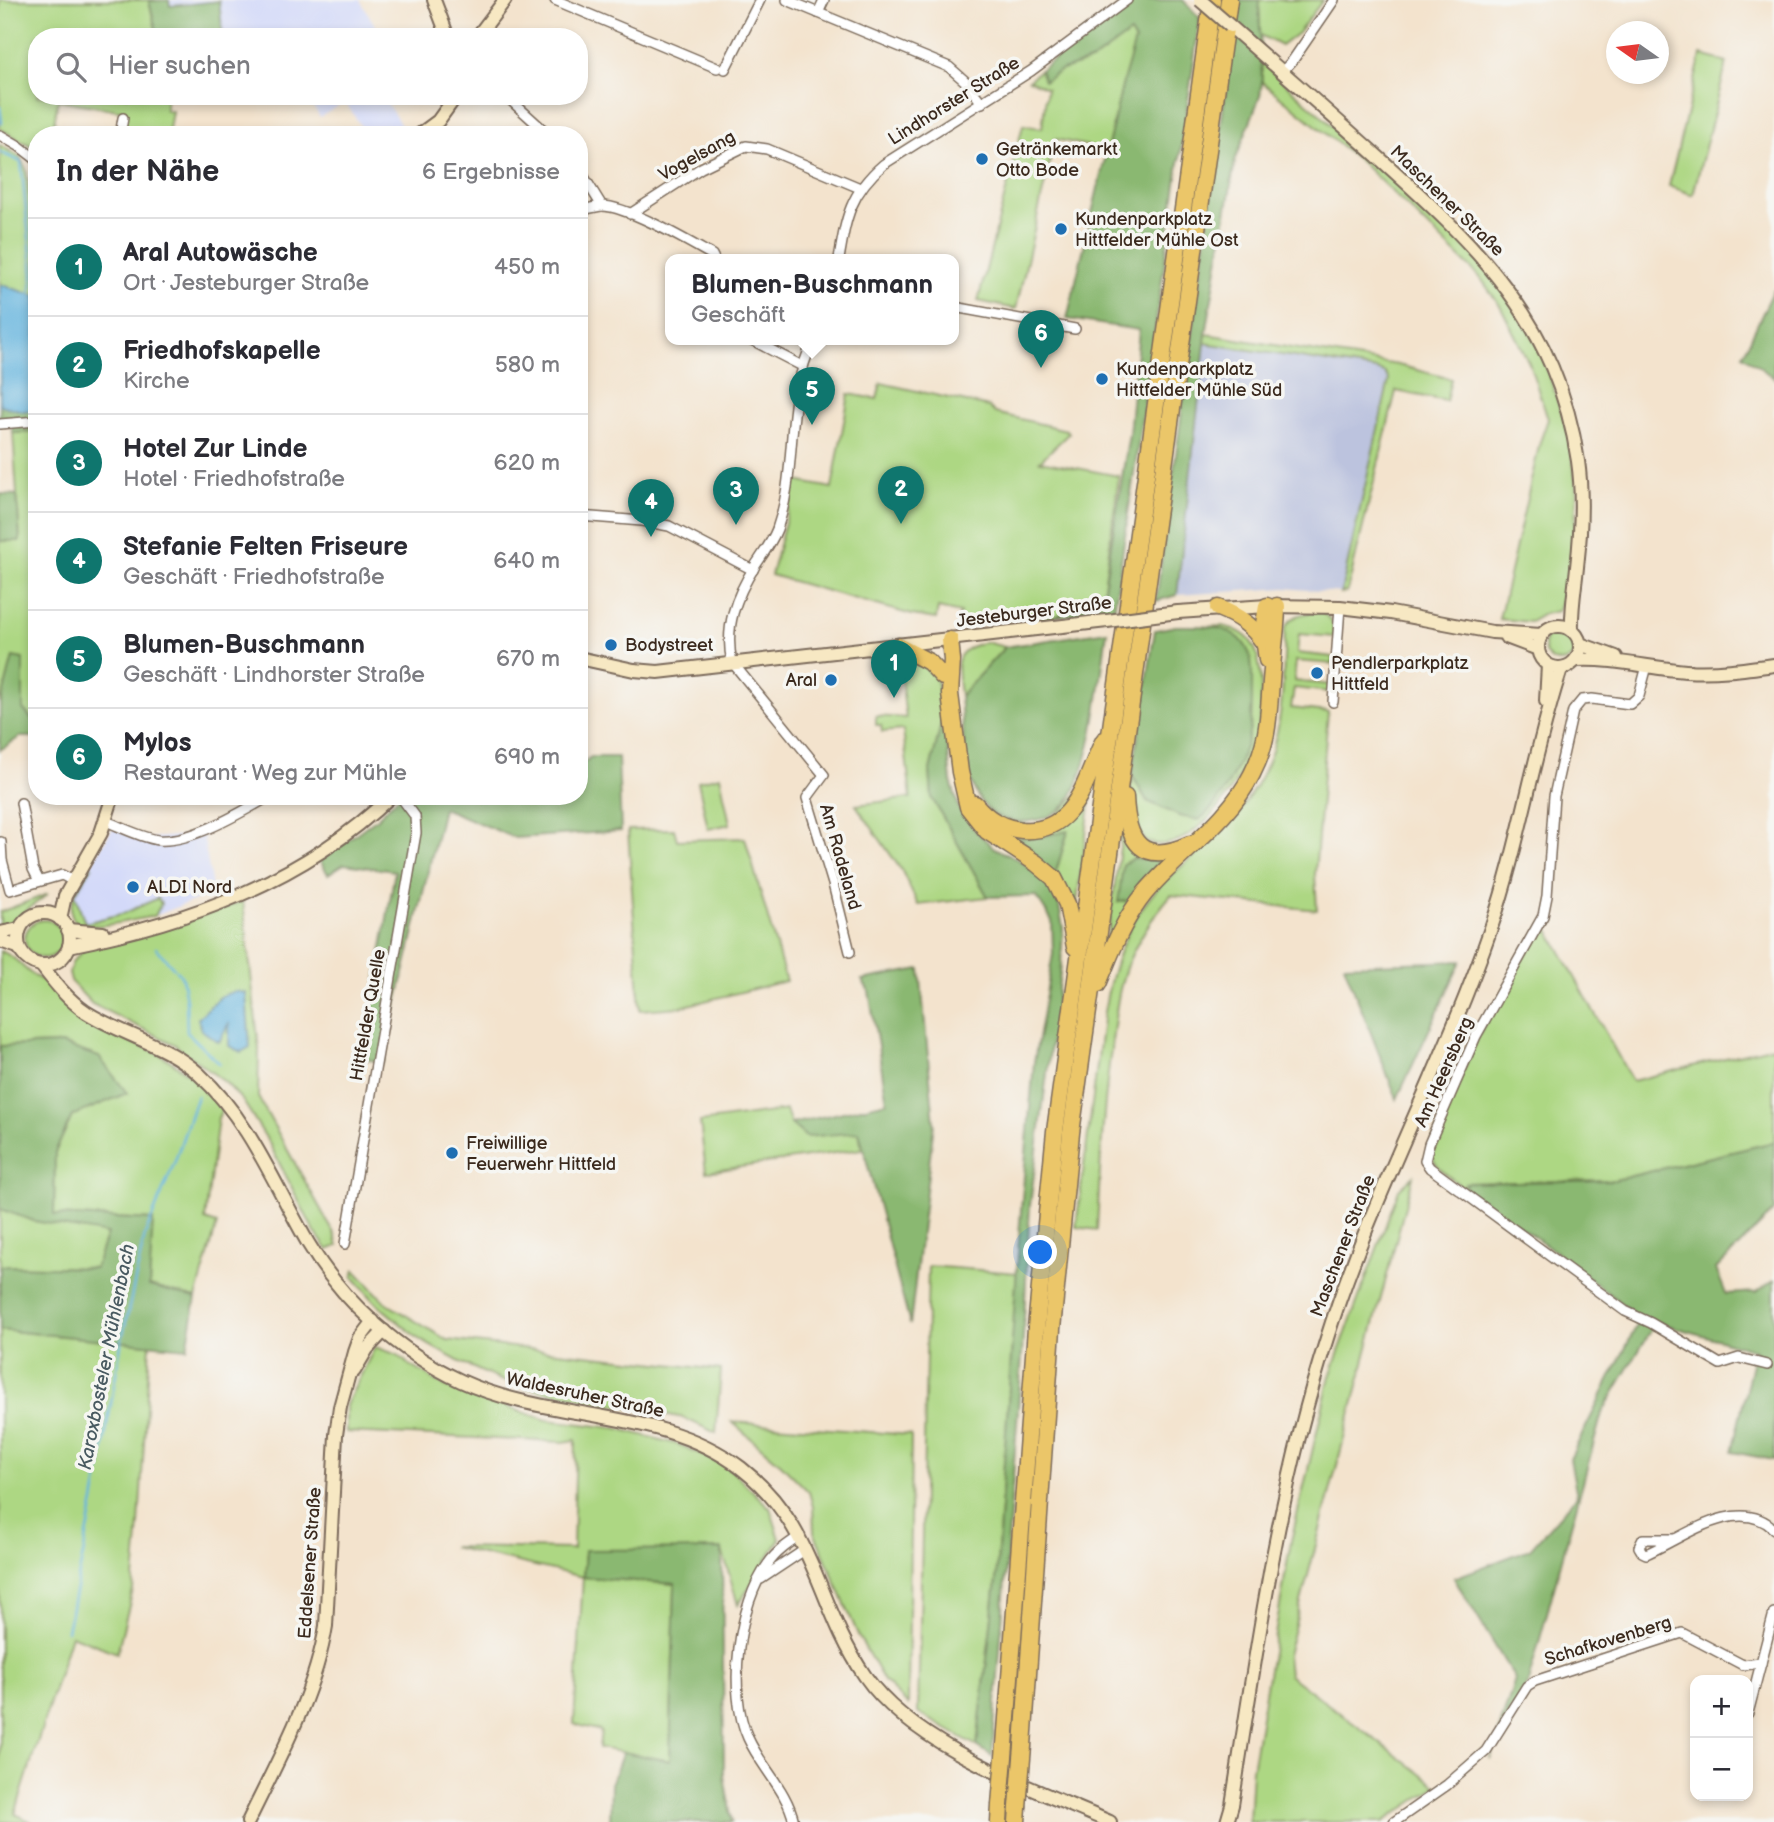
<!DOCTYPE html>
<html lang="de">
<meta charset="utf-8">
<style>
:root{--surface:#fff;--page:#f2f2f3;--text:#2b2b33;--muted:#7c7c81;--line:#e1e1e2;--accent:#0f766e}
body{margin:0;font-family:"Balsamiq Sans",sans-serif;background:var(--page);color:var(--text)}
.controls{position:absolute;right:21px;bottom:21px;display:grid;overflow:hidden;border-radius:14px;box-shadow:0 4px 10px #0003}
.controls button{width:63px;height:63px;display:grid;place-items:center;padding:0;border:0;border-bottom:2px solid var(--line);background:var(--surface);color:var(--text);font:35px sans-serif}
.compass{position:absolute;left:1606px;top:21px;width:63px;height:63px;border-radius:50%;background:var(--surface);box-shadow:0 4px 10px #0003;rotate:284deg}
.you{position:absolute;left:1041px;top:1253px;width:24px;height:24px;margin:-18px;border:5px solid #fff;border-radius:50%;background:#1a73e8;box-shadow:0 0 0 10px #1a73e833}
.badge{display:grid;place-items:center;width:46px;height:46px;border-radius:50%;background:var(--accent);color:#fff;font-size:23px;font-weight:700}
.pin{position:absolute;translate:-50% -58px;filter:drop-shadow(0 2px 4px #0008)}
.pin::after{content:'';position:absolute;top:37px;width:24px;height:21px;background:inherit;clip-path:polygon(0 0,100% 0,50% 100%)}
.popup{position:absolute;left:665px;top:254px;width:294px;height:91px;box-sizing:border-box;display:grid;place-content:center;border-radius:14px;background:var(--surface);filter:drop-shadow(0 2px 5px #0005);font-size:23px;white-space:nowrap;color:var(--muted)}
.popup b{font-size:26px;color:var(--text)}
.popup::after{content:'';position:absolute;left:50%;top:100%;margin-left:-14px;border:14px solid transparent;border-top-color:var(--surface)}
.list{margin:0;padding:0;list-style:none}
h2{display:flex;justify-content:space-between;align-items:center;height:91px;margin:0;padding:0 28px;font-size:30px}
h2 small{font-size:23px;font-weight:400;color:var(--muted)}
.list li{display:grid;grid-template-columns:46px 1fr auto;gap:21px;align-items:center;box-sizing:border-box;height:98px;padding:0 28px;border-top:2px solid var(--line)}
.list b{display:block;font-size:26px;white-space:nowrap}
.list p{margin:0;font-size:23px;white-space:nowrap;color:var(--muted)}
.list em{font-size:23px;font-style:normal;color:var(--muted)}
.icon{flex:none;width:38px;height:38px;fill:none;stroke:currentColor;stroke-width:2;stroke-linecap:round;stroke-linejoin:round}
.map{position:relative;flex:none;width:1774px;height:1822px;overflow:hidden}
.search{position:absolute;background:var(--surface);box-shadow:0 4px 10px #0003;left:28px;top:28px;width:560px;height:77px;display:flex;align-items:center;gap:18px;box-sizing:border-box;padding:0 24px;border-radius:28px;color:var(--muted);font-size:26px}
.panel{position:absolute;background:var(--surface);box-shadow:0 4px 10px #0003;left:28px;top:126px;width:560px;height:679px;border-radius:28px}
.map>svg:first-child{display:block}
</style>
<div class="map">
<svg width="1774" height="1822" viewBox="0 0 1774 1822">
<rect width="100%" height="100%" fill="#f6f6f2"/>
<filter id="ink" filterUnits="userSpaceOnUse"><feTurbulence type="fractalNoise" baseFrequency=".0143" numOctaves="2"/><feDisplacementMap in="SourceGraphic" scale="14" xChannelSelector="R" yChannelSelector="G"/><feConvolveMatrix kernelMatrix="1 2 1 2 8 2 1 2 1" color-interpolation-filters="sRGB"/></filter>
<filter id="wash" filterUnits="userSpaceOnUse"><feTurbulence type="fractalNoise" baseFrequency=".00686" numOctaves="4" result="noise"/><feDisplacementMap in="SourceGraphic" scale="28" xChannelSelector="R" yChannelSelector="G"/><feGaussianBlur stdDeviation="1.57" result="paint"/><feColorMatrix in="noise" values="0 0 0 0 0 0 0 0 0 0 0 0 0 0 0 0 0 1.4 0 .05"/><feComposite in="paint" operator="in"/></filter>
<g filter="url(#wash)">
<rect width="100%" height="100%" fill="#f3e3cd"/>
<g fill="#d3d9f9">
<polygon points="169,0 360,0 382,37 223,37 218,1 169,6"/>
<polygon points="306,96 382,96 407,134 367,135 345,102 320,117"/>
<polygon points="113,828 141,839 203,834 213,893 155,916 85,925 75,895 77,887"/>
</g>
<polygon fill="#bcc3de" points="1204,343 1377,370 1385,373 1390,380 1341,593 1285,588 1177,595"/>
<g fill="#add783" stroke="#748050" stroke-width="2">
<polygon points="0,0 156,0 149,2 158,37 37,37 37,96 166,96 166,111 172,111 168,135 121,134 124,111 58,100 52,135 37,135 37,149 0,129"/>
<polygon points="1259,0 1323,0 1298,33 1281,46 1260,35"/>
<polygon points="1130,32 1135,42 1107,150 1055,139 1016,309 978,301 1023,125 1042,128 1047,88 1029,80 1040,70 1045,80 1062,70 1093,60"/>
<polygon points="1701,55 1727,62 1693,195 1669,186"/>
<polygon points="1261,62 1470,248 1492,271 1540,348 1570,438 1577,492 1572,569 1558,611 1544,614 1530,622 1499,619 1540,442 1548,419 1529,363 1501,307 1479,276 1361,162 1262,82"/>
<polygon points="0,145 20,157 26,169 37,247 37,307 35,296 0,285"/>
<polygon points="1206,334 1398,365 1451,379 1446,401 1396,391 1347,592 1341,593 1389,380 1385,373 1377,370 1204,343"/>
<polygon points="881,383 989,407 995,413 1066,430 1069,433 1040,461 1119,476 1102,601 1055,616 957,626 960,613 938,608 936,619 912,615 771,575 796,481 832,488 849,394 877,399"/>
<polygon points="37,432 37,725 23,709 23,659 13,658 0,707 0,541 20,540 13,433"/>
<path d="M1319,612C1332,617 1334,624 1335,637L1299,634L1297,653L1333,657V664L1296,661L1294,681L1331,685L1330,692L1294,688L1291,708L1328,712L1315,874L1317,910L1171,895C1152,917 1137,940 1126,968C1118,990 1115,1018 1112,1042C1103,1104 1100,1167 1097,1230L1076,1227L1104,1012C1111,969 1124,928 1152,895C1169,874 1191,860 1211,842C1234,820 1254,793 1267,764C1285,722 1283,673 1285,628C1293,614 1303,613 1319,612Z"/>
<path d="M1223,626C1255,633 1259,652 1261,682C1261,698 1262,714 1258,730C1248,772 1197,859 1146,842L1129,815L1132,775L1147,801L1225,631L1203,627Z"/>
<circle cx="1560" cy="646" r="16"/>
<path d="M985,642L1005,647L960,696C957,665 950,651 985,642Z"/>
<polygon points="876,655 921,663 936,677 944,712 930,770 932,798 988,897 918,905 902,871 856,805 911,798 903,730 882,732 881,725 876,725 876,716 906,718 899,663 881,664 868,658"/>
<polygon points="720,776 730,824 708,829 698,781"/>
<polygon points="1094,776 1075,914 1055,875 1068,831 1043,836 1006,840 975,807 1043,831"/>
<polygon points="674,829 677,840 745,838 786,981 680,1007 640,1010 628,830"/>
<polygon points="1122,833 1126,834 1131,843 1179,853 1119,902 1136,900 1106,950"/>
<path d="M90,866L92,867L75,894L85,923L125,913L158,898L161,904L155,916C101,926 39,946 90,866Z"/>
<polygon points="48,894 7,925 0,926 0,912"/>
<polygon points="243,901 259,1049 258,1097 335,1235 338,1246 328,1250 314,1231 268,1141 243,1101 226,1083 174,1044 92,1004 72,983 69,974 72,962 88,945 135,938"/>
<circle cx="44" cy="939" r="19"/>
<path d="M1539,930H1549L1632,1081L1774,1046V1142L1615,1180L1465,1183L1466,1190C1451,1177 1428,1166 1431,1145L1479,1034Z"/>
<path d="M0,951C19,956 27,978 47,981C73,1026 114,1031 157,1053C183,1067 204,1086 223,1107L218,1118L205,1220L217,1224L196,1298L149,1286L152,1220L54,1215L55,1152L72,1116L126,1093L99,1057L61,1044L0,1046Z"/>
<polygon points="786,1110 791,1124 859,1132 862,1149 706,1172 700,1122"/>
<polygon points="1413,1176 1287,1655 1289,1675 1437,1786 1383,1822 1249,1822 1252,1769 1291,1541 1330,1376 1399,1189"/>
<polygon points="0,1209 34,1221 107,1233 95,1268 0,1266"/>
<polygon points="928,1266 1017,1273 996,1581 977,1746 918,1713"/>
<polygon points="355,1270 386,1303 447,1340 721,1370 716,1433 684,1418 517,1386 498,1379 458,1361 420,1340 377,1304 353,1277"/>
<polygon points="0,1330 150,1344 139,1524 133,1590 117,1653 71,1635 15,1814 32,1822 0,1822"/>
<polygon points="375,1347 398,1355 407,1363 446,1387 547,1420 616,1428 680,1445 727,1466 770,1508 780,1539 738,1605 722,1550 585,1550 583,1577 675,1584 670,1761 599,1748 601,1731 574,1724 583,1577 452,1547 573,1549 576,1440 563,1442 346,1432 346,1405"/>
<polygon points="732,1422 911,1435 908,1705 884,1681 859,1637 814,1532 813,1507 809,1492 781,1464"/>
</g>
<g fill="#8ab871" stroke="#627148" stroke-width="2">
<polygon points="169,0 170,6 219,1 223,37 158,37 149,1"/>
<polygon points="1133,0 1183,0 1200,18 1114,611 957,626 1055,616 1102,601 1129,434 1139,330 1067,319 1123,82 1135,41 1130,33 1093,60 1062,70 1044,81 1040,70"/>
<polygon points="1238,0 1259,0 1262,82 1260,96 1235,161 1206,334 1177,595 1156,601"/>
<polygon points="1774,289 1774,378 1743,355"/>
<polygon points="0,405 23,411 37,409 37,432 13,433 12,424 0,424"/>
<polygon points="0,494 17,495 20,541 0,541"/>
<path d="M1176,626C1195,626 1224,624 1239,638C1254,652 1252,669 1252,688C1252,699 1252,710 1251,721C1248,752 1224,801 1199,820L1179,816L1147,801L1132,775L1155,630Z"/>
<path d="M1107,631C1100,681 1095,753 1071,797C1063,811 1047,819 1031,821C960,829 965,745 960,696L1005,647Z"/>
<polygon points="13,657 23,659 23,709 37,725 37,737 20,737 0,750 0,707"/>
<polygon points="944,712 951,781 959,808 976,831 994,848 1019,860 1043,877 1053,891 1059,905 1063,928 1061,965 1030,1205 1022,1356 992,1756 977,1746 996,1581 1020,1222 1034,1062 1053,954 1052,921 1036,896 988,897 932,798 930,770"/>
<polygon points="591,757 618,757 621,831 515,838 443,808 383,1062 363,1059 395,871 344,864 328,874 320,861 377,818 399,796 579,796 579,766"/>
<polygon points="1068,831 1055,875 1006,840 1043,836"/>
<polygon points="1134,858 1156,860 1161,871 1136,900 1118,902 1123,864"/>
<polygon points="1461,961 1397,1099 1344,965"/>
<polygon points="920,969 934,1123 910,1325 859,1132 806,1137 791,1124 887,1102 869,991 862,980"/>
<polygon points="61,1044 99,1057 127,1093 72,1116 55,1152 54,1215 153,1220 149,1286 196,1298 187,1348 0,1330 0,1266 95,1268 107,1234 34,1221 0,1209 0,1046"/>
<polygon points="1774,1142 1774,1211 1716,1269 1726,1294 1756,1292 1774,1281 1774,1460 1732,1452 1755,1350 1656,1322 1602,1413 1527,1686 1506,1720 1490,1759 1515,1679 1454,1578 1530,1549 1577,1496 1570,1459 1637,1325 1631,1311 1548,1246 1466,1190 1465,1183 1615,1180"/>
<polygon points="722,1549 724,1776 732,1822 610,1822 611,1784 623,1752 670,1761 675,1584 583,1577 585,1550"/>
</g>
<g fill="#63b4de" stroke="#4f6f7e" stroke-width="2">
<polygon points="2,285 36,296 36,410 23,411 0,405 0,286"/>
<polygon points="235,991 246,993 250,1047 241,1052 229,1046 229,1023 219,1042 201,1030 198,1018 221,996"/>
</g>
<g fill="none" stroke-linecap="round" stroke-linejoin="round">
<g stroke="#63b4de" stroke-width="2.5">
<polyline points="0,107 2,123"/>
<polyline points="0,152 21,162 33,275 30,295"/>
<polyline points="156,948 182,977 186,1000 187,1032 220,1064"/>
<polyline points="67,1631 94,1502 122,1339 145,1235 175,1161 197,1096"/>
</g>
</g>
</g>
<g filter="url(#ink)">
<g fill="none" stroke-linecap="round" stroke-linejoin="round">
<g stroke="#7b6b5b" stroke-width="12">
<g id="street">
<polyline points="555,0 717,68"/>
<polyline points="787,0 949,67 965,81 982,103"/>
<polyline points="818,13 824,0"/>
<polyline points="725,69 760,0"/>
<polyline points="1282,72 1293,60 1334,0"/>
<polyline points="506,96 549,135"/>
<polyline points="0,135 19,146 37,160"/>
<polyline points="120,135 123,118"/>
<polyline points="579,169 602,206"/>
<path d="M579,212C586,209 593,207 601,206C626,205 689,242 712,255L714,259"/>
<polyline points="630,214 701,168 746,146 767,149 860,188"/>
<path d="M839,259C846,217 850,193 884,164L1031,71L1127,0"/>
<polyline points="954,307 1075,329"/>
<polyline points="750,339 802,366"/>
<path d="M814,339C783,401 799,467 777,529C772,542 763,554 755,566C736,596 724,627 732,662L824,775L807,798L833,884L850,952"/>
<polyline points="0,424 37,421"/>
<polyline points="579,516 642,521 669,526 753,570"/>
<polyline points="1647,666 1639,696 1630,704 1592,699 1582,700 1573,711 1554,796 1547,896 1543,916 1476,1036 1429,1144 1425,1161 1430,1168 1625,1311 1651,1323 1720,1364 1739,1358 1767,1365"/>
<polyline points="1333,702 1340,607"/>
<polyline points="21,803 33,869 39,881"/>
<path d="M106,821C123,828 140,837 158,840C191,843 242,812 270,796"/>
<polyline points="1,842 2,860 10,890 62,875 73,881"/>
<polyline points="345,1244 416,833 415,816 400,796"/>
<path d="M1674,1539H1643L1639,1547L1642,1552L1646,1554C1681,1539 1738,1494 1774,1529"/>
<polyline points="761,1579 806,1549"/>
<polyline points="1748,1713 1761,1663"/>
<path d="M794,1822C787,1790 761,1767 748,1738C727,1692 738,1604 768,1564C776,1552 788,1544 800,1536"/>
<polyline points="1394,1822 1447,1785 1486,1751 1527,1686 1535,1681 1682,1633 1743,1665 1761,1663 1774,1613"/>
</g>
</g>
<g stroke="#7b6b5b" stroke-width="16">
<g id="secondary">
<polyline points="434,0 448,37"/>
<path d="M1230,26C1279,69 1328,112 1377,156C1477,246 1557,321 1578,461C1583,496 1581,532 1577,567C1575,588 1571,609 1572,630"/>
<polyline points="477,37 505,0"/>
<polyline points="419,135 438,121 456,96"/>
<polyline points="1178,612 1267,606 1340,607 1391,613 1492,632 1542,635"/>
<circle cx="1559" cy="647" r="21"/>
<polyline points="1506,637 1538,649"/>
<polyline points="1580,644 1616,657"/>
<polyline points="579,658 634,670 658,672 1107,621"/>
<path d="M1576,660C1614,658 1649,668 1686,671C1716,673 1745,669 1774,665"/>
<polyline points="1546,701 1548,665"/>
<circle cx="44" cy="939" r="26"/>
<polyline points="60,919 65,896 101,833 113,796"/>
<polyline points="68,930 103,933"/>
<polyline points="0,933 19,929"/>
<polyline points="0,941 18,947"/>
<path d="M69,946C188,922 302,882 391,796"/>
<path d="M41,965C55,983 67,999 86,1012C122,1035 166,1044 199,1074C250,1121 274,1184 308,1243C343,1302 399,1352 461,1381C552,1423 659,1406 741,1468C817,1527 816,1605 865,1676C914,1747 1033,1788 1110,1822"/>
<polyline points="354,1371 367,1349 384,1331"/>
<path d="M248,1822C278,1760 315,1694 326,1626L336,1435L340,1407L355,1352L360,1338L373,1321"/>
<path d="M1227,1822L1232,1805C1257,1648 1278,1490 1327,1338C1371,1197 1443,1067 1491,928C1520,843 1533,754 1561,669"/>
</g>
</g>
<g stroke="#7b6b5b" stroke-width="19">
<g id="highway">
<polyline points="1267,606 1263,630 1267,660"/>
<path d="M1218,608C1238,616 1252,625 1264,643"/>
<polyline points="950,640 952,660 950,694 960,772 968,807 987,831 1036,863 1054,878 1067,904 1075,947"/>
<polyline points="898,646 929,662 943,677"/>
<path d="M1125,797C1127,843 1142,866 1190,844"/>
<path d="M975,804C987,819 1003,828 1022,830C1077,834 1085,777 1104,740"/>
<path d="M1098,984C1111,952 1123,920 1145,893C1179,852 1227,824 1252,774C1271,737 1268,709 1272,670C1273,648 1277,627 1277,606"/>
<polyline points="1005,1745 1036,1328 1055,1131 1212,0"/>
<polyline points="1023,1746 1052,1329 1071,1133 1229,0"/>
<polyline points="999,1822 1000,1805"/>
<polyline points="1017,1822 1018,1807"/>
</g>
</g>
<use href="#street" stroke="#fff" stroke-width="9"/>
<use href="#secondary" stroke="#f7e8c3" stroke-width="12"/>
<use href="#highway" stroke="#ebc669" stroke-width="16"/>
<g stroke="#7b6b5b" stroke-width="16" stroke-linecap="butt">
<g id="secondary-bridge">
<polyline points="1200,0 1230,26"/>
<polyline points="1107,621 1178,612"/>
</g>
</g>
<g stroke="#7b6b5b" stroke-width="19" stroke-linecap="butt">
<g id="highway-bridge">
<polyline points="1000,1805 1005,1745"/>
<polyline points="1018,1807 1023,1746"/>
</g>
</g>
<use href="#secondary-bridge" stroke="#f7e8c3" stroke-width="12"/>
<use href="#highway-bridge" stroke="#ebc669" stroke-width="16"/>
</g>
</g>
<g fill="#1f6fb2" stroke="#f6f6f2" stroke-width="2.5">
<circle cx="982" cy="159" r="7"/>
<circle cx="1061" cy="229" r="7"/>
<circle cx="1102" cy="379" r="7"/>
<circle cx="611" cy="645" r="7"/>
<circle cx="1317" cy="673" r="7"/>
<circle cx="831" cy="680" r="7"/>
<circle cx="133" cy="887" r="7"/>
<circle cx="452" cy="1153" r="7"/>
</g>
<g text-anchor="middle" dominant-baseline="central" stroke-width="7" stroke-linejoin="round" paint-order="stroke">
<g font-size="18" fill="#3b2a1e" stroke="#f6f6f2">
<text transform="translate(954 101) rotate(-32)">Lindhorster Straße</text>
<text transform="translate(697 156) rotate(-29)">Vogelsang</text>
<text transform="translate(1447 201) rotate(44)">Maschener Straße</text>
<text transform="translate(1034 612) rotate(-7)">Jesteburger Straße</text>
<text transform="translate(840 857) rotate(74)">Am Radeland</text>
<text transform="translate(368 1015) rotate(-80)">Hittfelder Quelle</text>
<text transform="translate(1444 1072) rotate(-66)">Am Heersberg</text>
<text transform="translate(1343 1246) rotate(-69)">Maschener Straße</text>
<text transform="translate(585 1395) rotate(12)">Waldesruher Straße</text>
<text transform="translate(310 1563) rotate(-86)">Eddelsener Straße</text>
<text transform="translate(1608 1641) rotate(-17)">Schafkovenberg</text>
</g>
<g font-size="18" fill="#3b2a1e" stroke="#f6f6f2" text-anchor="start">
<text x="996" y="149">Getränkemarkt<tspan x="996" dy="21">Otto Bode</tspan></text>
<text x="1075" y="219">Kundenparkplatz<tspan x="1075" dy="21">Hittfelder Mühle Ost</tspan></text>
<text x="1116" y="369">Kundenparkplatz<tspan x="1116" dy="21">Hittfelder Mühle Süd</tspan></text>
<text x="625" y="645">Bodystreet</text>
<text x="1331" y="663">Pendlerparkplatz<tspan x="1331" dy="21">Hittfeld</tspan></text>
<text x="817" y="680" text-anchor="end">Aral</text>
<text x="147" y="887">ALDI Nord</text>
<text x="466" y="1143">Freiwillige<tspan x="466" dy="21">Feuerwehr Hittfeld</tspan></text>
</g>
<g font-size="19" font-style="italic" fill="#495a61" stroke="#f6f6f2">
<text transform="translate(107 1357) rotate(-79)">Karoxbosteler Mühlenbach</text>
</g>
</g>
</svg>
<div class="controls">
<button>+</button>
<button>−</button>
</div>
<svg class="compass" viewBox="-18 -18 36 36"><path d="M0-13l5 13h-10z" fill="#e53935"/><path d="M0 13l5-13h-10z" fill="#7c7c81"/></svg>
<div class="you"></div>
<div class="pin badge" style="left:894px;top:698px">1</div>
<div class="pin badge" style="left:901px;top:524px">2</div>
<div class="pin badge" style="left:736px;top:525px">3</div>
<div class="pin badge" style="left:651px;top:537px">4</div>
<div class="pin badge" style="left:812px;top:425px">5</div>
<div class="popup"><b>Blumen-Buschmann</b>Geschäft</div>
<div class="pin badge" style="left:1041px;top:368px">6</div>
<div class="search"><svg class="icon" aria-label="search" viewBox="0 0 24 24"><circle cx="10" cy="10" r="6"/><path d="M15 15l6 6"/></svg>Hier suchen</div>
<section class="panel">
<h2>In der Nähe<small>6 Ergebnisse</small></h2>
<ul class="list">
<li><span class="badge">1</span><div><b>Aral Autowäsche</b><p>Ort · Jesteburger Straße</p></div><em>450 m</em></li>
<li><span class="badge">2</span><div><b>Friedhofskapelle</b><p>Kirche</p></div><em>580 m</em></li>
<li><span class="badge">3</span><div><b>Hotel Zur Linde</b><p>Hotel · Friedhofstraße</p></div><em>620 m</em></li>
<li><span class="badge">4</span><div><b>Stefanie Felten Friseure</b><p>Geschäft · Friedhofstraße</p></div><em>640 m</em></li>
<li><span class="badge">5</span><div><b>Blumen-Buschmann</b><p>Geschäft · Lindhorster Straße</p></div><em>670 m</em></li>
<li><span class="badge">6</span><div><b>Mylos</b><p>Restaurant · Weg zur Mühle</p></div><em>690 m</em></li>
</ul>
</section>
</div>
